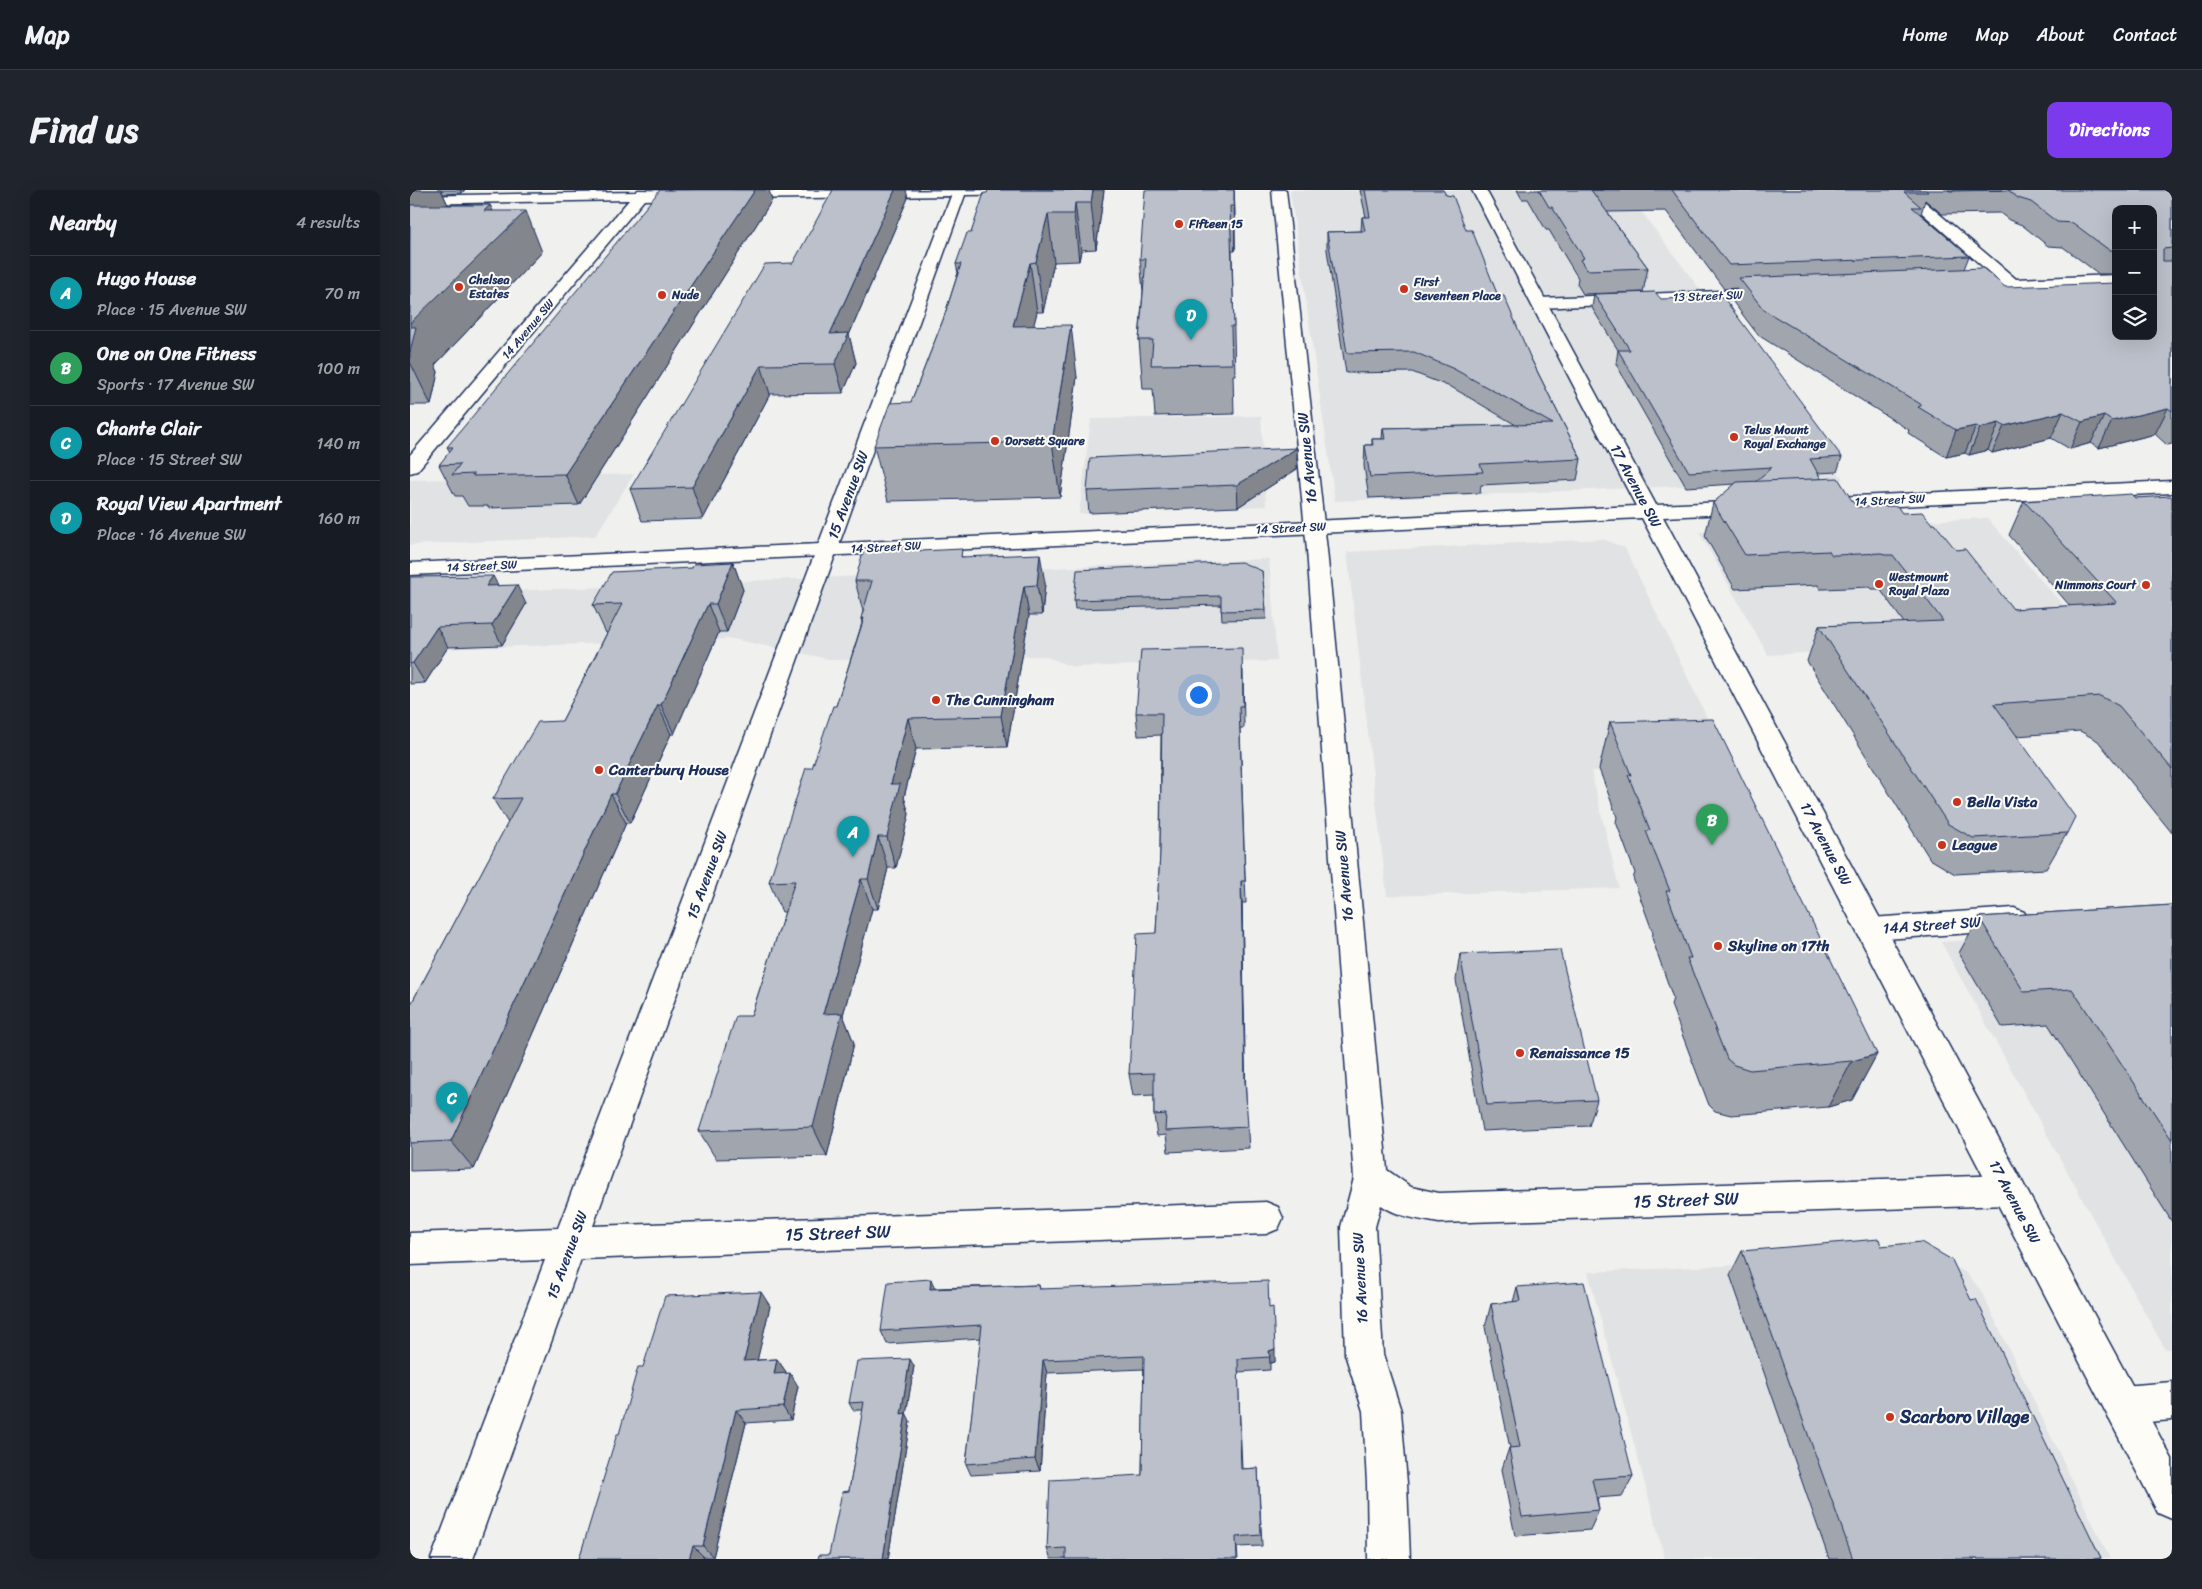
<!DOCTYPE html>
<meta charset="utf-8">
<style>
:root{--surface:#171b24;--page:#20242c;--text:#f1f3f6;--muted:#9ea1a6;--line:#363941;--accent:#7c3aed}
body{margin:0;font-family:Sriracha,sans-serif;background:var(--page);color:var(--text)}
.controls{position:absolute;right:15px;top:15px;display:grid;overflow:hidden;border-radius:10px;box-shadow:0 5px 20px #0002}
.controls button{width:45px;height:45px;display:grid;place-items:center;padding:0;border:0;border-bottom:1px solid var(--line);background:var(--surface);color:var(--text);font:25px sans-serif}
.you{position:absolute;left:788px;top:504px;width:18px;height:18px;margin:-12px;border:4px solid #fff;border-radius:50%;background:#1a73e8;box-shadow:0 0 0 8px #1a73e833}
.badge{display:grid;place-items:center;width:32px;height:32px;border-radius:50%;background:var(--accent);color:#fff;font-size:16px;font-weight:700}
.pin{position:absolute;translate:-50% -41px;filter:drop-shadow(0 1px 2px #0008)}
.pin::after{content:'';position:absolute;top:26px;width:18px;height:15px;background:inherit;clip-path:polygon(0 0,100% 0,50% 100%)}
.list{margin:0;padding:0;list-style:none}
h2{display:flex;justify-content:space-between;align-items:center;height:65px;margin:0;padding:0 20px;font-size:21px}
h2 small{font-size:16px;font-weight:400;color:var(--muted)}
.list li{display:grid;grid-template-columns:32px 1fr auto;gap:15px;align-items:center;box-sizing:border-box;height:75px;padding:0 20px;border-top:1px solid var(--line)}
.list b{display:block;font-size:19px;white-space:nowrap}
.list p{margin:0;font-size:16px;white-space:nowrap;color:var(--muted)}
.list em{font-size:16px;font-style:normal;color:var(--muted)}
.icon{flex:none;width:28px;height:28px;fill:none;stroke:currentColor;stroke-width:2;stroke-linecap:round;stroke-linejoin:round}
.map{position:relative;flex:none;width:1762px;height:1369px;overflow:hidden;border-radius:10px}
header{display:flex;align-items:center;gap:30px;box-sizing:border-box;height:70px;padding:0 25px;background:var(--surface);border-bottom:1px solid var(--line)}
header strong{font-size:24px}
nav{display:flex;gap:28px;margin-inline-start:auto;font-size:18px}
.intro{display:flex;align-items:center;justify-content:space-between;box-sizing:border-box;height:120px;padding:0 30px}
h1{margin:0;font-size:35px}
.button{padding:12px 22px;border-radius:10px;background:var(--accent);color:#fff;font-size:18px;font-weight:700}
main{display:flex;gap:30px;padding:0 30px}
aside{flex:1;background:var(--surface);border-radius:10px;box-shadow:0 5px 20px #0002}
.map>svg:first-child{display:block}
</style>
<header>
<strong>Map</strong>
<nav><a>Home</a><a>Map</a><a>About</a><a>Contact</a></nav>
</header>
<div class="intro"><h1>Find us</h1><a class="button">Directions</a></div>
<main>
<aside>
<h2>Nearby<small>4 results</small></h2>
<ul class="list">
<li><span class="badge" style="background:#0f9aa8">A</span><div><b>Hugo House</b><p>Place · 15 Avenue SW</p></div><em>70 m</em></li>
<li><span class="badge" style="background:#2e9e5b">B</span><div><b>One on One Fitness</b><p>Sports · 17 Avenue SW</p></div><em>100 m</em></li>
<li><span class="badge" style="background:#0f9aa8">C</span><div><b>Chante Clair</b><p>Place · 15 Street SW</p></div><em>140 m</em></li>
<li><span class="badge" style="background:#0f9aa8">D</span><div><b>Royal View Apartment</b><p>Place · 16 Avenue SW</p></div><em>160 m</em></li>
</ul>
</aside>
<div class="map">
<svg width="1762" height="1369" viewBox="0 0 1762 1369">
<rect width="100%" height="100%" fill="#f0f0ee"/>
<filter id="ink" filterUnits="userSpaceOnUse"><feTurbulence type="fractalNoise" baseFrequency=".02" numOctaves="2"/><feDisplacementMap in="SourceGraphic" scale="10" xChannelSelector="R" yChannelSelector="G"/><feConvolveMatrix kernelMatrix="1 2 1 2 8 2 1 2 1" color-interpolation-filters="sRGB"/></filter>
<g filter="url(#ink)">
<g fill="#e0e2e3">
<polygon points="880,0 1215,0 1433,289 925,311"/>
<polygon points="851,226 856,316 669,324 681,229"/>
<polygon points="224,284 185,346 0,355 0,290"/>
<polygon points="1577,328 1680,446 1358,465 1289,342"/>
<polygon points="1193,349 1215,358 1319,573 1181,581 1209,698 977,706 937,362"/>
<polygon points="859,369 867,471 663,477 634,466 424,470 323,449 0,460 0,405"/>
<polygon points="1746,738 1762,837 1762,1159 1755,1159 1531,752"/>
<polygon points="1523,1066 1555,1082 1570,1099 1700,1369 1255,1369 1178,1082"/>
</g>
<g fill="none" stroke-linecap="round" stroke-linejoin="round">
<g stroke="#1b2f5e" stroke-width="3">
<g id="minor">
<polygon points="228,0 283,1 290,5 283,9 234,10 7,281 0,283 0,265 219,10 0,14 0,6 226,2"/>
<polygon points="642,0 635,4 555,5 183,1036 856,1012 868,1017 873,1028 868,1039 856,1044 171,1069 63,1369 21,1369 135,1070 0,1075 0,1043 148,1038 541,6 324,9 317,5 324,1"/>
<path d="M862,0H876L917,360L977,980L1001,997L1029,1003L1599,985L1611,989L1616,1000L1611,1011L1599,1015L1029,1033C1008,1029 988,1027 971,1015L965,1037L973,1164L991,1221L997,1293L1000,1369H958L957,1293L953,1221L935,1164L931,1037L944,988L897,360Z"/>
<polygon points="1486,0 1501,0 1606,89 1706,85 1706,95 1550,99 1547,96 1550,93 1588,90"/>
<polygon points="1363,99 1369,101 1371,104 1369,107 1129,118 1123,116 1121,113 1123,110 1129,108"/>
<polygon points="1604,718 1614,722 1618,729 1614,736 1604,740 1461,750 1451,747 1447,739 1451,731 1461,728"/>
<polygon points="1762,1192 1762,1230 1713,1234 1699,1229 1694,1215 1699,1201 1713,1196"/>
</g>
</g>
<g stroke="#1b2f5e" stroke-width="3">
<g id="major">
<polygon points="1062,0 1076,0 1246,315 1340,311 1347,313 1350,317 1347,321 1340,323 1253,327 1762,1269 1762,1329 1748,1323 1232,328 0,385 0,373 1226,316"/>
<polygon points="1762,291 1762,303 1405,320 1398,318 1395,314 1398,310 1405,308"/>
</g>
</g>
<use href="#minor" fill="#fdfcf7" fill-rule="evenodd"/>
<use href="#major" fill="#fdfcf7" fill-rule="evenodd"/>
</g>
<g fill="#a1a5ae" stroke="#1b2f5e" fill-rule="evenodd">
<polygon points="0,0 55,0 52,3 33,4 38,15 80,15 83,21 132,62 25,175 28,182 21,215 0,215"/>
<polygon points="694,0 686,59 671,60 669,71 644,72 633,122 627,122 623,136 667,187 650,307 478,311 464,256 501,212 533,130 548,83 546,74 561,43 577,3"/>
<polygon points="824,0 825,61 822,61 825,185 823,185 824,224 745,226 743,199 733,199 729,150 733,101 730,69"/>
<polygon points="950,0 1033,0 1056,40 1088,106 1121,169 1171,269 1167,290 1071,295 1070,303 959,308 954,276 955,255 962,255 962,249 972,249 973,238 1106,235 1043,198 1002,182 936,183 917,60 917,42 951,41 952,27 956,27"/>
<path d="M1107,0H1762V254L1757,255L1745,244L1689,258L1681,253L1660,259L1641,248L1582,263L1578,260L1559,265L1555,263L1536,267L1498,243L1499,240L1348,145L1323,112L1327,98L1314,99L1256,21L1197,22L1238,78L1233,102L1173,104L1167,94L1168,88L1139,40H1136L1118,9H1112ZM1515,10L1532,24L1590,23L1599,30L1612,35L1638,56L1653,57L1689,84H1706V19H1743V146L1595,97L1554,79L1559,66L1511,24Z"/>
<polygon points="498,8 439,145 446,173 433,203 360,204 293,329 232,331 220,299 383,73"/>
<polygon points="362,10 169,315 78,318 78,316 58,316 52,306 45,306 29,275 40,262 37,257"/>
<polygon points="1184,104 1251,109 1432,267 1427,282 1408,283 1411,289 1446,317 1492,323 1546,360 1603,419 1660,416 1599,345 1614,311 1762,307 1762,643 1688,551 1670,541 1607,546 1657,643 1636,679 1545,684 1520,669 1397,471 1409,436 1494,433 1470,399 1461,399 1459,397 1414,399 1410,399 1408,395 1325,399 1295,346 1303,313 1326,294 1276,297 1206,174 1208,160 1182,118"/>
<polygon points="887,258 887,279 828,317 679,323 677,301"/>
<polygon points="512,361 553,367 635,393 632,425 619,425 597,557 506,559 494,607 499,624 486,678 478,678 468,719 462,719 433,825 444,853 417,966 306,969 289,941 341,826 375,722 372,722 359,692 426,516 452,433 451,429 453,421 445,391"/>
<polygon points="323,372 333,400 317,442 309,442 264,544 261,544 220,633 216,633 64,979 0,981 0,816 98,633 83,609 152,531 197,443 196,443 183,415 282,378"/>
<polygon points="852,381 856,420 856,429 812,430 811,415 665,419 664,410"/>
<polygon points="0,387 116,414 92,455 38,457 15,493 0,494"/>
<polygon points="833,480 834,538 830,538 836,713 832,713 835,901 839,958 758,962 756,945 747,946 744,925 744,905 723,906 719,884 746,743 750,662 751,545 728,546 726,523"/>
<polygon points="1200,532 1467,864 1442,910 1418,917 1321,925 1305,921 1299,915 1261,815 1263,808 1242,748 1243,743 1223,688 1225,683 1206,632 1207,627 1189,579"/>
<polygon points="1762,715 1762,1032 1638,834 1592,837 1549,763 1569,727"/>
<polygon points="1050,764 1187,910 1179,936 1072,941 1046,790"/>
<polygon points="1471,1056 1561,1110 1691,1368 1690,1369 1419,1369 1320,1085 1332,1061"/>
<polygon points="629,1095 630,1099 859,1118 865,1172 860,1173 860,1180 828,1182 832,1279 848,1278 852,1356 827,1357 828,1369 641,1369 637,1359 732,1285 734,1179 637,1183 630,1281 561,1285 556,1274 571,1148 477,1154 471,1141 525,1098"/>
<polygon points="1107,1097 1223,1286 1212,1306 1187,1308 1189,1320 1180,1340 1105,1346 1092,1279 1099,1258 1100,1258 1075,1137 1081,1114 1103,1112"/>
<polygon points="360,1116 347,1170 367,1169 376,1182 376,1184 388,1196 381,1230 336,1233 303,1367 294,1367 293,1369 169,1369 233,1177"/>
<polygon points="504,1176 496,1223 500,1231 478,1369 408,1369 419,1365 439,1301 453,1220 443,1220 439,1213"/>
</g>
<g fill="#83868d" stroke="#1b2f5e">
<polygon points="0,0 31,0 38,15 0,50"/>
<polygon points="50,0 55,0 52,3"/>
<polygon points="345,0 359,0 362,10 169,315 155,284"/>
<polygon points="485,0 496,0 498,8 439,145 446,173 433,203 425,174 420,144"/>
<polygon points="683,0 694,0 686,59 681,13"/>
<polygon points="824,0 825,21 825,61"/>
<polygon points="665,13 671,60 669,71 664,24"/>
<polygon points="80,15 92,44 116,21 132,62 25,175 28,182 21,215 0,172 0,133 74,21"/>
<polygon points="638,24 644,72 633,122 626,72"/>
<polygon points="620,73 627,122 611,188 603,136"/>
<polygon points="661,135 667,187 650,307 642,252"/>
<polygon points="351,175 360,204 293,329 282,297"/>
<polygon points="1758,218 1745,244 1689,258 1702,231"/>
<polygon points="1653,222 1641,248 1582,263 1594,236"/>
<polygon points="1694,226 1681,253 1660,259 1672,232"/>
<polygon points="1589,233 1578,260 1559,265 1570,238"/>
<polygon points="1566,236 1555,263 1536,267 1546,240"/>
<polygon points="887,258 887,279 828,317 827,295"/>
<polygon points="630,364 635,393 632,425 627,395"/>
<polygon points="323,372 333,400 317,442 306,414"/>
<polygon points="83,386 93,405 76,396"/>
<polygon points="107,395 116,414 92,455 82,435"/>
<polygon points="614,396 619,425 597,557 591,526"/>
<polygon points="298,414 309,442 264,544 251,515"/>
<polygon points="27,437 38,457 15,493 3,473"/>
<polygon points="248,515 261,544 220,633 205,604"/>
<polygon points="498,528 506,559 494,607 499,624 486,678 477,647 481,594"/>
<polygon points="201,604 216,633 64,979 41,951"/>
<polygon points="468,647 478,678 468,719 458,689"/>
<polygon points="451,689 462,719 433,825 444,853 417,966 403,937 413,824"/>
<polygon points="831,691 832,713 836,912 835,891"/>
<polygon points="1467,864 1442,910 1418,917 1442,871"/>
<polygon points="521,1089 526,1103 520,1099"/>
<polygon points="351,1102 360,1116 344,1184 334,1171"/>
<polygon points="865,1159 865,1172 860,1173 859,1161"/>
<polygon points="367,1169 376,1182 373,1197 364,1184"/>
<polygon points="500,1169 504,1176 495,1231 491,1224"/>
<polygon points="633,1170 637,1183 630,1281 625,1269"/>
<polygon points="380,1183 388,1196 381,1230 373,1217"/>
<polygon points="326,1220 336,1233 303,1367 293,1356"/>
<polygon points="496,1223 500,1231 478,1369 473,1369"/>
<polygon points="283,1356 294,1367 293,1369 279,1369"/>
</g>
<g fill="#bbc0ca" stroke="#1b2f5e">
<polygon points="250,0 345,0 155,284 63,286 64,284 42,285 50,274 29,275 43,257 37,257"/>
<polygon points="423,0 485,0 420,144 439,143 425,174 351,175 282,297 220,299 355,74 383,73"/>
<polygon points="578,0 683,0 681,13 665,13 664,24 638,24 626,72 620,73 603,136 661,135 642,252 464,256 480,213 501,212 533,130 551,74 546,74 557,43 561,43 574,3 577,3"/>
<polygon points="735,0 824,0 824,16 820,16 824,136 821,136 822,174 741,175 743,150 729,150 736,69 730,69"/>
<polygon points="955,0 1033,0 1036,5 1043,6 1056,40 1062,40 1088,106 1094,106 1121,169 1171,269 1070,274 1073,282 960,287 955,255 963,255 962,249 975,249 973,238 1143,234 1044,179 1004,162 937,163 917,42 955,41 952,27 960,27"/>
<polygon points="1129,0 1193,0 1181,0 1238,78 1177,80 1170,70 1174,68 1142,17 1139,17"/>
<polygon points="1262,0 1516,0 1518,2 1494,2 1511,17 1502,17 1559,66 1319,75"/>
<polygon points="1538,0 1593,0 1540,1"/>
<polygon points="1598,0 1762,0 1762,58 1753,59 1753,71 1762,71 1762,221 1758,218 1702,231 1694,226 1672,232 1653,222 1594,236 1589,233 1570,238 1566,236 1546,240 1508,217 1512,215 1354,120 1329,88 1573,78 1595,97 1706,93 1706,146 1743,146 1743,19 1706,19 1706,60 1699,60 1663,33 1647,32 1621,12 1608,8"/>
<polygon points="0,15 80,15 74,21 116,21 0,133"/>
<polygon points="1245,102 1251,109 1313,107 1432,267 1400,269 1411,289 1345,292 1362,277 1279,282 1208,160 1220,160 1184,104"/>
<polygon points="0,137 6,137 0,162"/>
<polygon points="887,258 827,295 677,301 680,268"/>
<polygon points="1428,288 1446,317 1487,316 1492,323 1512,322 1522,334 1525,334 1546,360 1555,359 1603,419 1707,413 1614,311 1721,304 1725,308 1761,306 1762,307 1762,579 1709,516 1690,506 1584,514 1665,627 1657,643 1563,648 1538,634 1409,436 1533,431 1483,365 1474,365 1472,363 1426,365 1422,365 1419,361 1335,365 1303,313 1327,292"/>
<polygon points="511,356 510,361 552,359 551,367 630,364 627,395 614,396 591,526 498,528 481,594 490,594 477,647 468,647 458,689 451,689 413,824 432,823 403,937 289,941 326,826 341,826 385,691 359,692 396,578 402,578 423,516 426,516 454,428 451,429 462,391 445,391 454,358"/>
<polygon points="323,372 306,414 298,414 251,515 248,515 205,604 201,604 41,951 0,953 0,816 111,608 83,609 128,532 152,531 212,414 183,415 202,382 282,378 284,374"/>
<polygon points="831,372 852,381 856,420 811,421 811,406 664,410 667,380"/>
<polygon points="83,386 76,396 107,395 82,435 27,437 3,473 0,474 0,387"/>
<polygon points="832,458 833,516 829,516 835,691 831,691 835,891 838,937 755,941 756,924 744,925 744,883 719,884 727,744 746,743 750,662 752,523 726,523 731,460"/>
<polygon points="1303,529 1467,864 1442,871 1340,880 1324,875 1317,869 1277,768 1281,768 1256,701 1260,701 1236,641 1240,640 1218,585 1221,585 1200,532"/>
<polygon points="1762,715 1762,950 1662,799 1614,802 1569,727"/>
<polygon points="1150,760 1187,910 1077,915 1050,764"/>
<polygon points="1469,1049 1471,1056 1511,1052 1542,1070 1561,1110 1566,1109 1691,1368 1684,1369 1443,1369 1332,1061"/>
<polygon points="521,1089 520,1099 629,1095 629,1099 858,1091 859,1118 863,1117 865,1159 859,1161 860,1167 828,1169 831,1279 848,1278 851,1345 826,1347 827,1369 656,1369 656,1358 637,1359 640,1290 732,1285 734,1166 633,1170 625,1269 556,1274 572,1135 471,1141 478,1092"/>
<polygon points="1174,1092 1223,1286 1182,1289 1189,1320 1112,1327 1099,1258 1110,1257 1081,1114 1110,1111 1107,1097"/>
<polygon points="351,1102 334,1171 367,1169 364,1184 380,1183 373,1217 326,1220 293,1356 283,1356 279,1369 169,1369 207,1244 209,1244 228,1177 233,1177 255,1106"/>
<polygon points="500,1169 491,1224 496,1223 473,1369 408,1369 409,1365 419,1365 432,1302 439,1301 454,1212 439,1213 447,1171"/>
</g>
</g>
<g fill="#c8321e" stroke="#fdfcf7" stroke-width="2">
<circle cx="769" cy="34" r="5"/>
<circle cx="49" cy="97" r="5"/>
<circle cx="994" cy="99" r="5"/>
<circle cx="252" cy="105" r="5"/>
<circle cx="1324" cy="247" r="5"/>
<circle cx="585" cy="251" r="5"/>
<circle cx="1469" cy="394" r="5"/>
<circle cx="1736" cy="395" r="5"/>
<circle cx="526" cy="510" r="5"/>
<circle cx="189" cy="580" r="5"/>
<circle cx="1547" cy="612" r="5"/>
<circle cx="1532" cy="655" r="5"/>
<circle cx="1308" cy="756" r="5"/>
<circle cx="1110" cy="863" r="5"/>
<circle cx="1480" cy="1227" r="5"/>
</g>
<g text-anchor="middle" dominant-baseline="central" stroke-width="4" stroke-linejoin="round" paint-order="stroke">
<g font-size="12" font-weight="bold" fill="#1b2f5e" stroke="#fdfcf7" text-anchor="start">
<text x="779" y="34">Fifteen 15</text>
<text x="59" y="90">Chelsea<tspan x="59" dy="14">Estates</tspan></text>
<text x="1004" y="92">First<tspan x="1004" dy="14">Seventeen Place</tspan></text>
<text x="262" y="105">Nude</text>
<text x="1334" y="240">Telus Mount<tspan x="1334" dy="14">Royal Exchange</tspan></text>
<text x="595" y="251">Dorsett Square</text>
<text x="1479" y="387">Westmount<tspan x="1479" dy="14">Royal Plaza</tspan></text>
<text x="1726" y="395" text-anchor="end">Nimmons Court</text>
</g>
<g font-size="12" fill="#1b2f5e" stroke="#fdfcf7">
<text transform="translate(1298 106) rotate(-2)">13 Street SW</text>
<text transform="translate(118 139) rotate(-50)">14 Avenue SW</text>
<text transform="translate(1480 310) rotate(-3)">14 Street SW</text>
<text transform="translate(881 338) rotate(-3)">14 Street SW</text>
<text transform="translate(476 357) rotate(-3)">14 Street SW</text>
<text transform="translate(72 376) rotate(-3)">14 Street SW</text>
</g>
<g font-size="15" fill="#1b2f5e" stroke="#fdfcf7">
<text transform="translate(897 268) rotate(-96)">16 Avenue SW</text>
<text transform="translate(1226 296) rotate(62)">17 Avenue SW</text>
<text transform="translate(438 305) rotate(-70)">15 Avenue SW</text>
<text transform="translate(1416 654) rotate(62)">17 Avenue SW</text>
<text transform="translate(297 685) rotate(-70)">15 Avenue SW</text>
<text transform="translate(934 686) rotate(-95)">16 Avenue SW</text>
<text transform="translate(1522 735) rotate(-4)">14A Street SW</text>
<text transform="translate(1605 1012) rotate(62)">17 Avenue SW</text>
<text transform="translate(157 1065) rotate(-70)">15 Avenue SW</text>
<text transform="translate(950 1088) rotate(-93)">16 Avenue SW</text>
</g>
<g font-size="15" font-weight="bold" fill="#1b2f5e" stroke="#fdfcf7" text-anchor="start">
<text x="536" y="510">The Cunningham</text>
<text x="199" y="580">Canterbury House</text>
<text x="1557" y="612">Bella Vista</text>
<text x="1542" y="655">League</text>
<text x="1318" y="756">Skyline on 17th</text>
<text x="1120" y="863">Renaissance 15</text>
</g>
<g font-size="18" fill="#1b2f5e" stroke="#fdfcf7">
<text transform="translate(1276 1010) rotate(-2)">15 Street SW</text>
<text transform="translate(428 1043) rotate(-2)">15 Street SW</text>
</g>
<g font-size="18" font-weight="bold" fill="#1b2f5e" stroke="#fdfcf7" text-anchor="start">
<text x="1490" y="1227">Scarboro Village</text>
</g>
</g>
</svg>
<div class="controls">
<button>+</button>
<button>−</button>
<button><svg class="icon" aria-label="layers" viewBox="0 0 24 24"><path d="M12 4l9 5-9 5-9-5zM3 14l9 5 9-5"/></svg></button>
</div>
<div class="you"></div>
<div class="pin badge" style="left:443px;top:667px;background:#0f9aa8">A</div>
<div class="pin badge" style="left:1302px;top:655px;background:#2e9e5b">B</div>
<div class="pin badge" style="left:42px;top:933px;background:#0f9aa8">C</div>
<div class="pin badge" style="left:781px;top:150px;background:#0f9aa8">D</div>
</div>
</main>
